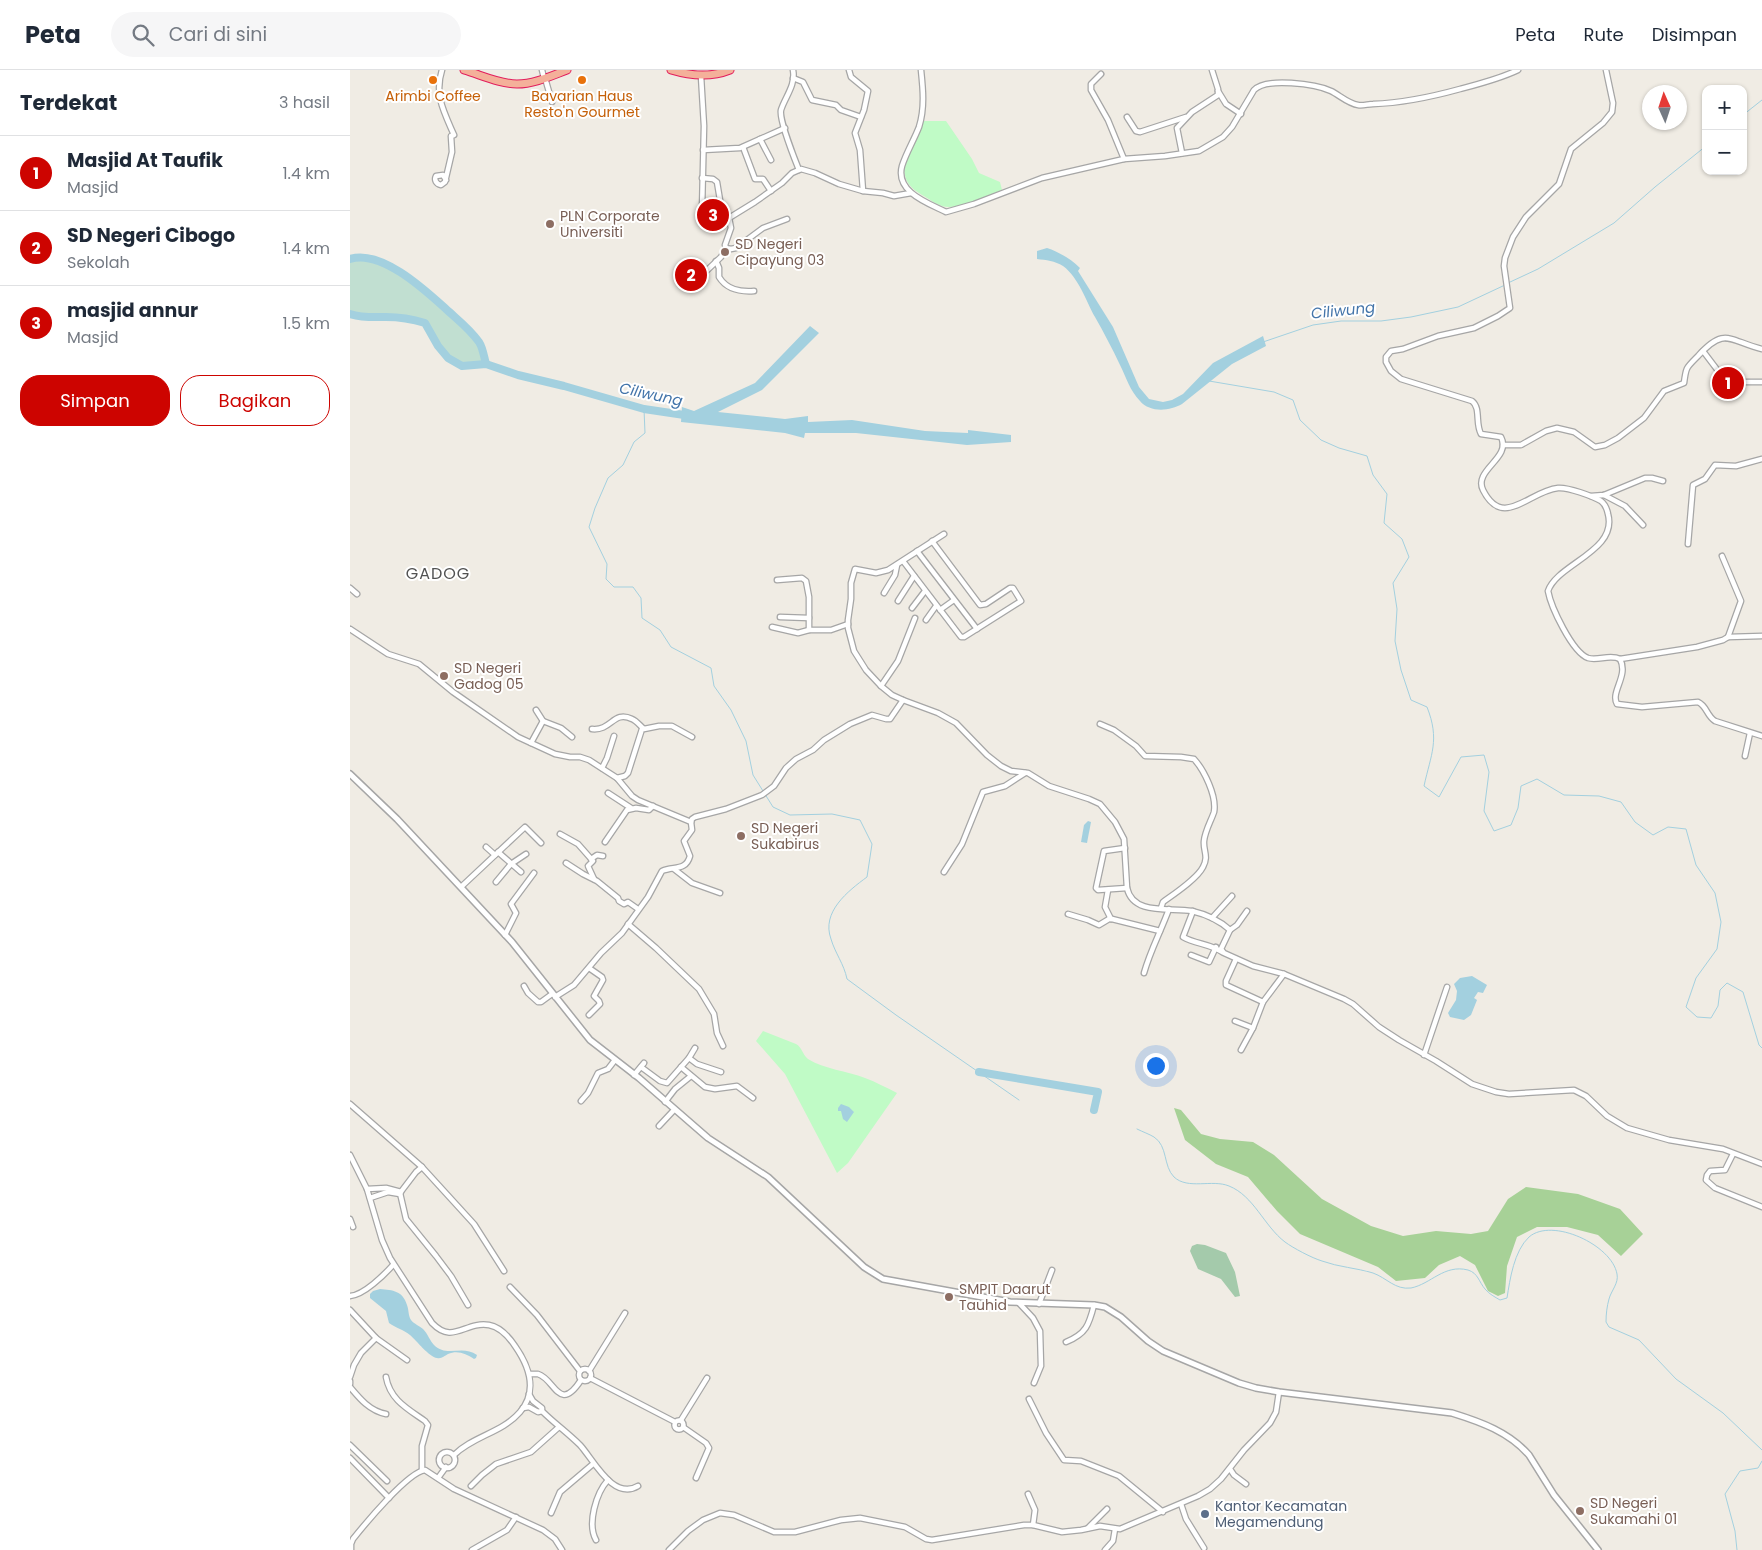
<!DOCTYPE html>
<html lang="id">
<meta charset="utf-8">
<style>
:root{--surface:#fff;--page:#f6f6f7;--text:#1f2937;--muted:#747a83;--line:#e0e1e3;--accent:#cd0400}
body{margin:0;font-family:Poppins,sans-serif;background:var(--page);color:var(--text)}
.controls{position:absolute;right:15px;top:15px;display:grid;overflow:hidden;border-radius:10px;box-shadow:0 1px 4px #0004}
.controls button{width:45px;height:45px;display:grid;place-items:center;padding:0;border:0;border-bottom:1px solid var(--line);background:var(--surface);color:var(--text);font:25px sans-serif}
.compass{position:absolute;left:1292px;top:15px;width:45px;height:45px;border-radius:50%;background:var(--surface);box-shadow:0 1px 4px #0004;rotate:357deg}
.you{position:absolute;left:805px;top:995px;width:18px;height:18px;margin:-12px;border:4px solid #fff;border-radius:50%;background:#1a73e8;box-shadow:0 0 0 8px #1a73e833}
.badge{display:grid;place-items:center;width:32px;height:32px;border-radius:50%;background:var(--accent);color:#fff;font-size:16px;font-weight:700}
.pin{position:absolute;translate:-50% -50%;border:2px solid #fff;box-shadow:0 1px 5px #0006}
.list{margin:0;padding:0;list-style:none}
h2{display:flex;justify-content:space-between;align-items:center;height:65px;margin:0;padding:0 20px;font-size:21px}
h2 small{font-size:16px;font-weight:400;color:var(--muted)}
.list li{display:grid;grid-template-columns:32px 1fr auto;gap:15px;align-items:center;box-sizing:border-box;height:75px;padding:0 20px;border-top:1px solid var(--line)}
.list b{display:block;font-size:19px;white-space:nowrap}
.list p{margin:0;font-size:16px;white-space:nowrap;color:var(--muted)}
.list em{font-size:16px;font-style:normal;color:var(--muted)}
.actions{display:flex;gap:10px;padding:15px 20px}
.actions a{flex:1;padding:11px 0;border:1px solid var(--accent);border-radius:20px;text-align:center;font-size:18px;color:var(--accent)}
.actions .main{background:var(--accent);color:#fff}
.icon{flex:none;width:28px;height:28px;fill:none;stroke:currentColor;stroke-width:2;stroke-linecap:round;stroke-linejoin:round}
.map{position:relative;flex:none;width:1412px;height:1480px;overflow:hidden}
header{display:flex;align-items:center;gap:30px;box-sizing:border-box;height:70px;padding:0 25px;background:var(--surface);border-bottom:1px solid var(--line)}
header strong{font-size:24px}
nav{display:flex;gap:28px;margin-inline-start:auto;font-size:18px}
.search{width:350px;height:45px;background:var(--page);display:flex;align-items:center;gap:12px;box-sizing:border-box;padding:0 18px;border-radius:28px;color:var(--muted);font-size:19px}
main{display:flex}
aside{flex:1;background:var(--surface)}
.map>svg:first-child{display:block}
</style>
<header>
<strong>Peta</strong>
<div class="search"><svg class="icon" aria-label="search" viewBox="0 0 24 24"><circle cx="10" cy="10" r="6"/><path d="M15 15l6 6"/></svg>Cari di sini</div>
<nav><a>Peta</a><a>Rute</a><a>Disimpan</a></nav>
</header>
<main>
<aside>
<h2>Terdekat<small>3 hasil</small></h2>
<ul class="list">
<li><span class="badge">1</span><div><b>Masjid At Taufik</b><p>Masjid</p></div><em>1.4 km</em></li>
<li><span class="badge">2</span><div><b>SD Negeri Cibogo</b><p>Sekolah</p></div><em>1.4 km</em></li>
<li><span class="badge">3</span><div><b>masjid annur</b><p>Masjid</p></div><em>1.5 km</em></li>
</ul>
<div class="actions"><a class="main">Simpan</a><a>Bagikan</a></div>
</aside>
<div class="map">
<svg width="1412" height="1480" viewBox="0 0 1412 1480">
<rect width="100%" height="100%" fill="#f0ece4"/>
<polygon fill="#a7d197" points="824,1038 831,1040 851,1064 870,1069 903,1072 924,1085 972,1129 1021,1156 1053,1166 1086,1161 1121,1164 1138,1161 1158,1129 1176,1117 1228,1124 1270,1139 1293,1164 1271,1186 1248,1165 1217,1157 1187,1157 1167,1167 1157,1196 1155,1223 1148,1226 1138,1221 1125,1195 1110,1186 1089,1195 1075,1208 1046,1211 1028,1197 950,1164 927,1141 898,1107 866,1094 835,1070"/>
<path fill="#c1dfd1" d="M4,188L24,189L63,210L80,223L115,254L130,274L136,294C129,295 118,297 112,296C93,291 84,268 75,253C62,249 49,247 36,247C23,247 12,248 0,244V189Z"/>
<polygon fill="#a4caab" points="847,1174 855,1175 876,1183 885,1202 890,1226 885,1227 871,1209 848,1199 840,1181 842,1176"/>
<g fill="#c0fbc6">
<path d="M573,51H596L622,89L629,103L650,112L652,120C638,126 607,141 592,136C585,134 578,128 572,125C560,118 554,111 554,97Z"/>
<path d="M413,961L446,974C452,977 452,984 458,989C474,999 497,1001 515,1008C526,1012 537,1018 547,1023L498,1093L487,1103L435,1004L406,971Z"/>
</g>
<g fill="#a3d0df">
<path d="M697,178C709,182 721,189 730,198L728,201L763,257L789,317L799,329L813,332L822,330L833,324L863,293L913,266L916,276L882,294L832,334C820,341 800,343 790,331C780,321 776,307 770,295C762,278 754,263 745,247C736,231 729,208 713,196C705,191 696,190 687,189V181Z"/>
<polygon points="460,256 469,263 412,320 368,342 435,349 458,346 458,352 502,350 575,361 618,363 618,360 661,365 661,372 617,375 506,363 455,363 454,368 435,363 331,352 332,337 344,341 405,313"/>
<polygon points="738,751 741,752 737,773 731,772 734,755"/>
<polygon points="1122,906 1137,915 1133,923 1128,922 1124,928 1127,930 1121,945 1114,950 1100,947 1098,943 1106,930 1107,921 1104,914 1110,908"/>
<polygon points="491,1034 499,1037 504,1042 497,1052 493,1049 491,1041 488,1041 488,1038"/>
<path d="M30,1219C43,1220 53,1221 57,1235C59,1240 58,1245 61,1250C64,1254 70,1256 73,1259C78,1264 80,1271 84,1275C97,1288 112,1274 127,1285L126,1288L124,1289C116,1284 108,1280 98,1284C94,1286 92,1289 87,1288C79,1287 67,1271 60,1265C54,1260 46,1258 39,1253L36,1241L20,1228V1224L23,1221Z"/>
</g>
<g fill="none" stroke-linecap="round" stroke-linejoin="round">
<g stroke="#a3d0df" stroke-width="1">
<polyline points="1393,45 1412,30"/>
<polyline points="1158,213 1188,199 1264,153 1305,117 1356,76"/>
<polyline points="913,272 963,255 991,251 1031,251 1061,247 1108,237 1155,215"/>
<path d="M859,311L924,322L943,330L950,350L971,370L989,378L1017,386L1023,405L1037,424L1034,453L1052,469L1059,487L1043,513L1047,539L1045,571L1051,600L1061,630L1077,637C1090,670 1081,684 1074,716L1089,727L1111,687L1134,685L1139,702L1134,741L1144,761L1161,755L1168,738L1171,716L1187,709L1214,725L1249,726L1271,732L1285,752L1303,765L1318,757L1336,759L1346,795L1365,823L1371,852L1367,879L1346,908L1336,937L1347,947L1361,948L1368,936L1370,920L1377,913L1393,922L1409,975L1412,978"/>
<path d="M294,339L295,363L284,372L273,395L258,408L245,438L239,457L257,494L256,509L264,517H283L291,528L292,548L310,560L321,577L361,598L364,616L381,640L396,671L403,705L423,737L440,745L482,744L510,750L522,774L517,807C498,821 471,842 481,869C485,883 494,894 497,909L546,945L669,1030"/>
<path d="M787,1059C793,1062 799,1064 804,1067C818,1076 813,1096 824,1107C838,1120 862,1109 879,1116C904,1126 914,1156 935,1172C943,1178 962,1188 972,1191C988,1197 1007,1198 1023,1203C1037,1208 1045,1220 1061,1218C1081,1214 1094,1194 1118,1200C1128,1203 1129,1212 1135,1219C1139,1224 1145,1227 1150,1230L1157,1228C1160,1209 1164,1181 1179,1167C1202,1147 1262,1175 1267,1204C1269,1213 1261,1221 1259,1229C1257,1236 1256,1244 1256,1252L1259,1257L1289,1270L1326,1309L1373,1343L1412,1380"/>
<polyline points="1387,1480 1385,1461 1375,1424 1390,1401 1408,1398 1412,1391"/>
</g>
<g stroke="#a3d0df" stroke-width="8">
<path d="M0,189C31,179 75,220 96,239C108,250 120,259 129,272C133,278 134,287 136,294"/>
<path d="M0,244C12,248 23,247 36,247C50,247 62,249 75,253L88,276L98,288L112,296L136,294L168,305L214,316L294,339L341,346"/>
<polyline points="629,1002 748,1022 744,1040"/>
</g>
<g stroke="#a6a6a6" stroke-width="7">
<g id="minor">
<path d="M92,0C84,25 94,42 104,65L101,66L102,82L95,112L91,115C86,114 84,110 86,106L93,105L96,110"/>
<polyline points="192,0 194,8"/>
<path d="M443,0C446,15 435,27 431,40C429,49 445,90 449,100"/>
<polyline points="499,0 501,7 518,21 514,40 505,63 510,80 513,121"/>
<path d="M571,0C573,19 575,38 569,57C564,70 556,83 552,96C545,122 578,133 596,142L624,134L692,108L774,89L815,86L849,81L873,67L882,57L904,20C916,7 966,14 981,21C989,25 999,34 1008,35C1013,36 1018,34 1023,34C1053,33 1081,27 1110,19C1129,14 1149,9 1168,0"/>
<path d="M1256,0L1263,33L1262,42L1253,53L1221,79L1209,114L1176,147L1163,167L1155,188L1154,196L1160,238L1148,246L1124,258L1088,266L1053,279L1041,281L1036,287V292L1041,301L1051,309L1122,331C1131,338 1125,353 1131,364L1151,367C1162,388 1123,400 1133,420C1153,460 1179,421 1208,418C1218,417 1242,426 1251,431C1255,434 1257,439 1258,444C1268,481 1207,494 1198,521C1201,537 1222,582 1238,588C1248,591 1260,584 1270,589L1347,577L1373,570L1378,567L1412,566"/>
<polyline points="751,4 741,14 741,20 758,50 774,89"/>
<polyline points="351,6 354,56 352,140"/>
<polyline points="195,8 202,32"/>
<polyline points="443,8 453,12 462,30 486,35 491,40 511,47"/>
<polyline points="868,21 876,34 891,44"/>
<polyline points="777,47 786,61 790,62 836,47"/>
<polyline points="410,69 421,90"/>
<polyline points="393,77 405,109 413,109 421,121"/>
<polyline points="353,80 390,78 435,58"/>
<polyline points="832,83 827,58 842,42 868,25 868,19 862,0"/>
<polyline points="352,108 363,109 367,112 371,136 377,147 379,148 405,132 432,113 442,103 451,99 465,103 489,114 513,121 533,123 544,126 561,123"/>
<polyline points="379,148 381,158 375,175 376,178 381,179 386,178 413,158 437,149"/>
<path d="M366,191L369,198V207C377,220 390,222 404,221"/>
<polyline points="351,206 371,187 376,178"/>
<polyline points="1353,281 1375,310"/>
<polyline points="1383,312 1412,312"/>
<path d="M1153,375H1171L1196,361L1207,358L1224,362L1245,377L1255,375L1268,368L1294,348L1314,321L1334,313C1336,297 1336,298 1348,286C1375,256 1379,271 1412,279"/>
<polyline points="1254,425 1275,436 1293,455"/>
<polyline points="1241,426 1254,425 1295,408 1302,408 1313,411"/>
<path d="M594,464L538,500L526,503L505,499L501,513V529L498,550V558L504,581L516,600L531,616L542,625L553,630L588,643L606,653L637,685L651,696L661,701L678,703L699,716L739,729L750,734L765,752L774,769L777,818C783,846 821,837 842,841C855,844 870,851 880,860L871,879L874,883L903,896L934,904L994,929L1003,934L1029,957L1049,970L1086,991L1122,1014L1146,1022L1159,1024L1224,1020L1236,1026L1257,1046L1277,1058L1319,1070L1373,1079L1412,1094"/>
<polyline points="1338,474 1343,415 1355,409 1365,395 1386,396 1412,389"/>
<polyline points="567,481 627,559"/>
<polyline points="1372,486 1391,531 1378,567"/>
<polyline points="553,491 611,567 614,567 671,531 663,518 660,518 636,534 630,535 582,471"/>
<polyline points="427,510 452,508 456,511 459,527 459,560"/>
<polyline points="0,518 7,524"/>
<polyline points="534,523 545,505 547,495"/>
<polyline points="548,531 564,506"/>
<polyline points="562,538 575,521"/>
<polyline points="590,540 604,530"/>
<polyline points="430,547 459,548"/>
<polyline points="576,550 586,536"/>
<polyline points="422,557 448,563 459,560 481,560 498,554"/>
<polyline points="0,559 38,584 69,594 103,622 168,667 205,684 220,687 230,687 239,690 267,708 282,726 288,730 341,752"/>
<path d="M1270,589C1279,606 1260,622 1267,634L1292,637L1348,632C1357,636 1356,645 1365,651L1412,666"/>
<polyline points="531,616 548,591 565,548"/>
<polyline points="186,640 193,651"/>
<path d="M750,654L764,660L786,676L795,686L831,687L844,689C854,700 867,726 864,742C861,751 855,761 854,771C853,781 859,786 853,797C847,809 824,824 813,832L811,838"/>
<path d="M242,659C262,661 263,640 282,649C287,651 290,656 294,659L309,656H322L342,667"/>
<polyline points="181,673 193,651 211,658 222,667"/>
<polyline points="1395,686 1400,663"/>
<polyline points="252,698 257,688 264,666"/>
<polyline points="267,708 275,706 278,703 292,659"/>
<polyline points="258,723 281,738"/>
<polyline points="341,752 342,749 345,747 376,739 412,725 424,716 436,698 446,689 463,680 474,670 500,654 522,645 536,649 540,649 553,630"/>
<polyline points="210,764 228,774 243,791 238,796 244,809"/>
<polyline points="255,772 277,740 286,738 299,740 303,736"/>
<polyline points="136,777 145,785"/>
<polyline points="775,778 754,781 746,818 748,820 777,818"/>
<polyline points="148,782 171,802"/>
<polyline points="241,789 247,785 253,786"/>
<polyline points="216,793 233,804 247,811 268,828 269,831 274,834 278,832 288,839"/>
<polyline points="324,799 342,813 370,823"/>
<polyline points="594,802 612,774 633,722 655,716 675,703"/>
<polyline points="146,812 161,794 176,784"/>
<polyline points="111,817 175,757 191,773"/>
<polyline points="758,820 755,837 761,849"/>
<path d="M843,841L833,867C845,874 861,874 872,882"/>
<polyline points="718,844 738,850 749,855 759,849 762,849 810,861"/>
<polyline points="862,848 882,826"/>
<polyline points="278,854 306,878 349,919 364,944 367,963 373,976"/>
<polyline points="880,860 887,855 897,841"/>
<polyline points="155,865 166,843 161,834 184,803"/>
<polyline points="841,885 859,892 866,877"/>
<polyline points="886,889 876,911 876,915 913,932"/>
<path d="M794,903C800,881 811,861 819,839"/>
<polyline points="174,916 178,923 188,932 191,932 202,924"/>
<path d="M205,927L224,915L251,883L272,863L298,827L312,801C324,796 336,801 340,786L334,771L342,760L341,752"/>
<polyline points="239,945 250,934 249,931 244,926 253,910 252,907 239,898"/>
<polyline points="885,951 903,958"/>
<polyline points="891,980 903,958 913,932 934,904"/>
<polyline points="1074,985 1097,917"/>
<polyline points="339,988 347,994 371,1002"/>
<polyline points="291,997 310,1011 317,1013 339,988 345,978"/>
<polyline points="331,997 355,1017 365,1019 387,1016 403,1028"/>
<polyline points="284,1005 294,993"/>
<polyline points="231,1031 238,1023 248,1003 258,999 265,990"/>
<polyline points="315,1032 325,1019 341,1006"/>
<polyline points="0,1034 72,1097 124,1154 154,1201"/>
<polyline points="309,1056 324,1040"/>
<polyline points="1383,1084 1375,1100 1360,1101 1357,1105 1356,1110 1365,1118 1412,1137"/>
<path d="M0,1085L17,1119L32,1170L40,1188L82,1253C103,1275 115,1251 139,1255C150,1257 159,1267 165,1276C179,1296 188,1321 170,1342C152,1363 123,1366 104,1385"/>
<polyline points="72,1097 66,1102 50,1123 56,1149 86,1186 101,1206 118,1235"/>
<polyline points="17,1119 36,1118 51,1122"/>
<polyline points="20,1128 38,1122 50,1124"/>
<polyline points="0,1149 3,1157"/>
<polyline points="160,1217 187,1245 230,1301"/>
<path d="M0,1226C14,1225 34,1205 43,1195"/>
<polyline points="669,1233 683,1248 690,1261 691,1296 684,1313"/>
<polyline points="689,1234 702,1200"/>
<polyline points="0,1240 26,1268 57,1290"/>
<path d="M716,1272C736,1264 739,1255 744,1235"/>
<circle cx="235" cy="1305" r="6"/>
<polyline points="239,1301 275,1243"/>
<path d="M180,1304C181,1304 187,1304 188,1304C205,1309 209,1344 231,1310"/>
<polyline points="0,1307 4,1295 11,1283 26,1268"/>
<path d="M36,1307C40,1330 58,1339 75,1351L78,1355L72,1376V1400"/>
<polyline points="240,1308 325,1352"/>
<polyline points="0,1311 0,1314"/>
<path d="M0,1317C10,1329 20,1341 36,1344"/>
<path d="M179,1324L183,1331L192,1338V1341C204,1353 218,1363 230,1375C243,1389 263,1431 288,1416"/>
<polyline points="679,1329 696,1363 714,1390 731,1391 769,1406 813,1442"/>
<polyline points="173,1338 179,1337 188,1342 192,1341"/>
<polyline points="331,1350 357,1308"/>
<circle cx="329" cy="1355" r="4.5"/>
<polyline points="333,1357 356,1373 359,1378 346,1408"/>
<polyline points="0,1375 37,1411"/>
<circle cx="97" cy="1390" r="8"/>
<polyline points="0,1388 39,1428"/>
<polyline points="880,1399 884,1405 896,1414"/>
<polyline points="88,1408 96,1397"/>
<polyline points="121,1416 132,1405 146,1394 181,1382 209,1357"/>
<polyline points="678,1424 685,1440 683,1455"/>
<polyline points="831,1434 836,1449 854,1478"/>
<polyline points="201,1443 210,1422 243,1394"/>
<polyline points="738,1458 757,1439"/>
<path d="M246,1470C237,1454 246,1423 258,1410"/>
<path d="M1,1480V1474L3,1469C15,1454 58,1402 75,1400L104,1419L193,1460L205,1469L212,1480"/>
<polyline points="122,1480 157,1460 166,1447"/>
<polyline points="319,1480 338,1461 353,1450 370,1443 384,1445 424,1462 445,1462 491,1450 510,1448 555,1457 576,1469 582,1470 674,1455 683,1455 712,1462 731,1460 750,1456 770,1459 848,1426 860,1419 871,1409 894,1380 920,1353 926,1342 929,1322"/>
<polyline points="755,1480 763,1471 765,1459"/>
</g>
</g>
<g stroke="#a6a6a6" stroke-width="8">
<path id="tertiary" d="M0,704L47,749L162,872L240,970L289,1008L358,1068L418,1107L514,1197L533,1209L660,1232L744,1235L755,1237L771,1247L798,1271L813,1281L889,1313L906,1318L929,1322L1102,1343C1131,1352 1159,1362 1179,1385L1204,1425L1248,1480"/>
</g>
<g stroke="#e21d5c" stroke-width="9">
<g id="trunk">
<path d="M114,0C131,5 150,14 167,14C184,14 201,6 217,0"/>
<path d="M321,0C341,6 360,8 380,0"/>
</g>
</g>
<use href="#minor" stroke="#fff" stroke-width="4.5"/>
<use href="#tertiary" stroke="#fff" stroke-width="5"/>
<use href="#trunk" stroke="#f4b09a" stroke-width="7"/>
</g>
<g fill="#e8710a" stroke="#fff" stroke-width="2">
<circle cx="83" cy="10" r="5"/>
<circle cx="232" cy="10" r="5"/>
</g>
<g fill="#8d6e63" stroke="#fff" stroke-width="2">
<circle cx="200" cy="154" r="5"/>
<circle cx="375" cy="182" r="5"/>
<circle cx="94" cy="606" r="5"/>
<circle cx="391" cy="766" r="5"/>
<circle cx="599" cy="1227" r="5"/>
<circle cx="1230" cy="1441" r="5"/>
</g>
<circle fill="#5c6f8a" stroke="#fff" stroke-width="2" cx="855" cy="1444" r="5"/>
<g text-anchor="middle" dominant-baseline="central" stroke-width="4" stroke-linejoin="round" paint-order="stroke">
<g font-size="14" fill="#c56008" stroke="#fff">
<text x="83" y="26">Arimbi Coffee</text>
<text x="232" y="26">Bavarian Haus<tspan x="232" dy="16">Resto'n Gourmet</tspan></text>
</g>
<g font-size="14" fill="#785e54" stroke="#fff" text-anchor="start">
<text x="210" y="146">PLN Corporate<tspan x="210" dy="16">Universiti</tspan></text>
<text x="385" y="174">SD Negeri<tspan x="385" dy="16">Cipayung 03</tspan></text>
<text x="104" y="598">SD Negeri<tspan x="104" dy="16">Gadog 05</tspan></text>
<text x="401" y="758">SD Negeri<tspan x="401" dy="16">Sukabirus</tspan></text>
<text x="609" y="1219">SMPIT Daarut<tspan x="609" dy="16">Tauhid</tspan></text>
<text x="1240" y="1433">SD Negeri<tspan x="1240" dy="16">Sukamahi 01</tspan></text>
</g>
<g font-size="14" fill="#4e5e75" stroke="#fff" text-anchor="start">
<text x="865" y="1436">Kantor Kecamatan<tspan x="865" dy="16">Megamendung</tspan></text>
</g>
<g font-size="15" font-style="italic" fill="#4475aa" stroke="#fff">
<text transform="translate(993 240) rotate(-6)">Ciliwung</text>
<text transform="translate(301 324) rotate(12)">Ciliwung</text>
</g>
<g font-size="16" letter-spacing="1" fill="#525252" stroke="#fff">
<text x="88" y="503">GADOG</text>
</g>
</g>
</svg>
<div class="controls">
<button>+</button>
<button>−</button>
</div>
<svg class="compass" viewBox="-18 -18 36 36"><path d="M0-13l5 13h-10z" fill="#e53935"/><path d="M0 13l5-13h-10z" fill="#747a83"/></svg>
<div class="you"></div>
<div class="pin badge" style="left:1378px;top:313px">1</div>
<div class="pin badge" style="left:341px;top:205px">2</div>
<div class="pin badge" style="left:363px;top:145px">3</div>
</div>
</main>
